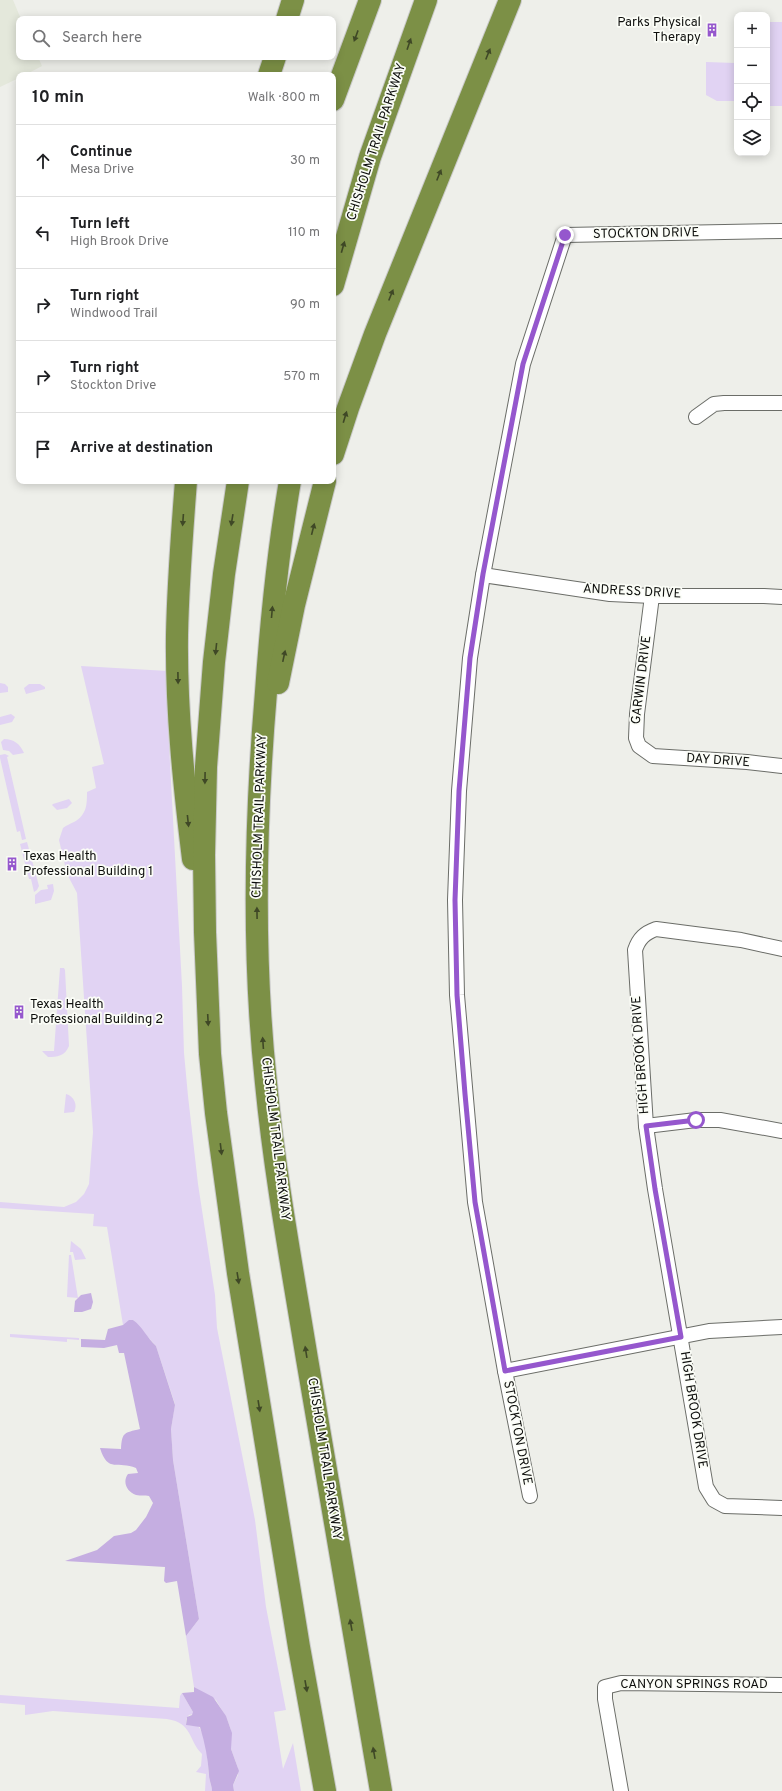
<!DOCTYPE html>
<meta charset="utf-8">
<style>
:root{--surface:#fff;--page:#f2f2f2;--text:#202124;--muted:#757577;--line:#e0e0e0}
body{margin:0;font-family:Overpass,sans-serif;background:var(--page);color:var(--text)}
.controls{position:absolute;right:12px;top:12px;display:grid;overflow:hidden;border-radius:8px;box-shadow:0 2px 10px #0003}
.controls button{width:36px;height:36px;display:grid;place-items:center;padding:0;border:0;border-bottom:1px solid var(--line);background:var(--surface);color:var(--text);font:20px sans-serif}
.stop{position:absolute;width:12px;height:12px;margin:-9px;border:3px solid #9557cd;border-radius:50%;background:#fff}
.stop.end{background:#9557cd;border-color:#fff;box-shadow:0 1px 4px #0008}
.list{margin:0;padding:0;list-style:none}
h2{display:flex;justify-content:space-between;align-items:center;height:52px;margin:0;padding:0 16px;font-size:17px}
h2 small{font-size:13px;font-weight:400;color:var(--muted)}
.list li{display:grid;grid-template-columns:26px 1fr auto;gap:12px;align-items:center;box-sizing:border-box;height:72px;padding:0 16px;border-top:1px solid var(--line)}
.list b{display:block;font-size:15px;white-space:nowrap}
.list p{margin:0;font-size:13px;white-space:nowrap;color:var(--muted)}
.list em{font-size:13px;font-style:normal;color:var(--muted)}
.icon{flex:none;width:22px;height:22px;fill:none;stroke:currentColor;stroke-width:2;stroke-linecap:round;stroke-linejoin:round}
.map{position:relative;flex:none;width:782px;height:1791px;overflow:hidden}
.search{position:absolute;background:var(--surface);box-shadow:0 2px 10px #0003;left:16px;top:16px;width:320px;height:44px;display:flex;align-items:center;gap:10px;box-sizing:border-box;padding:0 14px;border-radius:8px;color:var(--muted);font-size:15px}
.panel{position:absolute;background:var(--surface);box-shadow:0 2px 10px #0003;left:16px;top:72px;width:320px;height:412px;border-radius:8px}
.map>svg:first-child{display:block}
</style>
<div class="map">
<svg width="782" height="1791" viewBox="0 0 782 1791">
<rect width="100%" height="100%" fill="#eeefea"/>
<polygon fill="#e4e8db" points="0,0 13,0 21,19 19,19 19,57 38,57 42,66 25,75 19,75 19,78 0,87"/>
<g fill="#e1d3f3">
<polygon points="734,22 737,22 737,101 717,101 706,95 706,62 735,63"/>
<rect x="767" y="22" width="15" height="84"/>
<path d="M81,666L168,671V726L182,986L184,1053L188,1096L198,1184L215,1295L217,1328L255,1520L266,1607L286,1710L274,1712L283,1769L293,1743L301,1791H234L233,1785L238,1775V1768L231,1749V1730L227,1719L216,1700L194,1687L186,1636L199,1619L173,1460L171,1429L175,1404L156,1346L133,1320L123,1325L107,1227L93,1226L94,1214L0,1208V1202L64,1207L76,1202L84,1194L89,1184L93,1132L77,893L67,874L59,840L63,828C67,825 70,824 74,822C87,815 87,804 87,792L96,788L92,767L104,764Z"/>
<polygon points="0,683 5,684 8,687 8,692 0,693"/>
<polygon points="29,684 40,684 45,687 45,689 26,694 24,688"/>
<polygon points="11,714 15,717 12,722 0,725 0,717"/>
<path d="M4,739C14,739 20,744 24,753L13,755L9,751L3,750L1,742Z"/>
<polygon points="5,754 9,756 7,757 26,839 22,840 20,831 17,832 0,758 0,755"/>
<polygon points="69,799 72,803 67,808 57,810 52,805 53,804"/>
<polygon points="27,842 39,886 37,890 34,892 31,879 29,879 20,844"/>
<polygon points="53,884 54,891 51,900 35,904 35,895 41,890 48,889 47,885"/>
<path d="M60,968H64L65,970L69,1046C65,1056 57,1057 48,1057L42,1051H54Z"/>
<path d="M66,1094C74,1096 78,1105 74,1112L64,1113Z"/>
<polygon points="71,1241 81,1249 86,1259 75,1260 73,1252 70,1252"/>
<polygon points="69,1255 71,1255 78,1298 67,1297"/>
<polygon points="10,1334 79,1338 79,1340 67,1339 67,1342 10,1337"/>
<path d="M182,1693L193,1712L194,1714L189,1715L186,1719V1725L198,1726C207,1737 208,1762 209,1776C209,1780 212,1786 212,1791H205L206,1774L196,1772L201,1766L202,1754C188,1740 193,1723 167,1719L53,1711L25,1715V1705L0,1703V1695L179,1708L180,1696Z"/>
</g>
<g fill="#c5aee1">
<polygon points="91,1293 93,1302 91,1309 82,1312 74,1312 75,1301 81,1295"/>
<path d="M129,1320H133C143,1327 147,1338 156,1346L175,1405L171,1429L173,1460L199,1619L186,1636L177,1581L166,1583L164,1581L165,1567L65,1561L97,1550L114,1536L131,1533L136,1530L146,1517L153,1503L149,1496C145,1495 141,1496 136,1495C127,1492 122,1482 128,1474L138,1473L136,1468C118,1460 108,1474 100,1448L121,1449C122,1432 124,1433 140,1429L124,1353H119L117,1345L104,1348L81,1347V1339L105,1340L108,1329L123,1325Z"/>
<path d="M194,1687L213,1697L226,1716L232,1733L231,1749L239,1771L233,1785L234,1791H212C212,1786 209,1780 209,1775C208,1759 205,1743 200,1727L186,1725L187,1717L192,1715L193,1712L182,1693L194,1692Z"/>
</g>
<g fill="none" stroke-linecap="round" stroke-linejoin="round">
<g stroke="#6b6d68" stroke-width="16">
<g id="street">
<polyline points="696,417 714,404 724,403 782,403"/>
<polyline points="483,575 610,594 652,596 764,596 782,597"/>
<polyline points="652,596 637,714 636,738 639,746 653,756 747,762 782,766"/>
<path d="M782,949L741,940L656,929C645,933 639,938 635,950L646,1126L655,1189L706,1487L714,1500L725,1506L782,1508"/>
<polyline points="646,1126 696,1120 720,1120 782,1131"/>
<polyline points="505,1371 709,1331 782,1327"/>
<polyline points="530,1496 505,1371 475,1202 457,995 455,900 459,791 470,658 483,575 523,364 565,235 782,231"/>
<polyline points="621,1791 605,1699 605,1687 621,1683 782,1685"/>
</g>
</g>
<g stroke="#cacaca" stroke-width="24">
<g id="highway">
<polyline points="287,19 293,0"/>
<polyline points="269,75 275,57"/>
<polyline points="333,100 370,0"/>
<polyline points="333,285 370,157 426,0"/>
<polyline points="333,454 348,408 375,334 510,0"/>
<path d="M186,481C182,532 178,584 177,635C176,710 184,785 193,859"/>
<polyline points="238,481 224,574 214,662 206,767 204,855 205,932 210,1054 216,1113 238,1273 299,1647 325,1791"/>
<path d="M290,481C278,551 271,621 266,692C255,822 252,953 266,1083C275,1176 292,1267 307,1359C331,1503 355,1647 381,1791"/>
<polyline points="278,683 294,605 325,481"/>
</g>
</g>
<use href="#street" stroke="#fff" stroke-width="14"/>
<use href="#highway" stroke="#7c9046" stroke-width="22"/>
</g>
<defs><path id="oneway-solid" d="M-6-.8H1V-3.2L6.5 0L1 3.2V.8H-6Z"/></defs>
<g fill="#3f4826">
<use href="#oneway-solid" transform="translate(356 36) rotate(110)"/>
<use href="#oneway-solid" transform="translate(409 44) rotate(-71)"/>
<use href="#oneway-solid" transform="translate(488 54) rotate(-68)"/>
<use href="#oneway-solid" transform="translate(439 175) rotate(-68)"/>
<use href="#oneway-solid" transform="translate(343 247) rotate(-74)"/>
<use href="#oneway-solid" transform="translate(391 295) rotate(-68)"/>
<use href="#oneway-solid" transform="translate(345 417) rotate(-73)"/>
<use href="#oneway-solid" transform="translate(183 520) rotate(94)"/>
<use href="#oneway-solid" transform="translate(232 520) rotate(99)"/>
<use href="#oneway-solid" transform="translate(313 529) rotate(-76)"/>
<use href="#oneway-solid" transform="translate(272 612) rotate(-85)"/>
<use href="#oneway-solid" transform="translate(216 649) rotate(96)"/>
<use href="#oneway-solid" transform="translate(284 656) rotate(-78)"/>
<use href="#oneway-solid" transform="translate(178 678) rotate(89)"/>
<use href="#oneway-solid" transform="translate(205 778) rotate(91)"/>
<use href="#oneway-solid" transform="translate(188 821) rotate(84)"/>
<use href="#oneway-solid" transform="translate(257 913) rotate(-91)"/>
<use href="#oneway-solid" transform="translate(208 1020) rotate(87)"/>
<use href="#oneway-solid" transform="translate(263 1043) rotate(-94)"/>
<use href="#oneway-solid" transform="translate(221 1149) rotate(83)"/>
<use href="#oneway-solid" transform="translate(238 1278) rotate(81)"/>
<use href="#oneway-solid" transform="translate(306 1352) rotate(-99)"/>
<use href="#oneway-solid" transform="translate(259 1406) rotate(81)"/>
<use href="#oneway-solid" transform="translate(351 1625) rotate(-100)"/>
<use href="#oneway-solid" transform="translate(306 1686) rotate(80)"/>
<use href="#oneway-solid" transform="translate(374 1753) rotate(-100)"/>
</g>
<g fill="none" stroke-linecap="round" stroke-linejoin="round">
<polyline stroke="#9557cd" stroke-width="5" points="565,235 523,364 483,574 470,658 459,791 455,900 457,995 465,1094 475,1202 505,1371 681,1337 655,1189 646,1126 696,1120"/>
</g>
<defs>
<g id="building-bare" transform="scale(1.08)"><path d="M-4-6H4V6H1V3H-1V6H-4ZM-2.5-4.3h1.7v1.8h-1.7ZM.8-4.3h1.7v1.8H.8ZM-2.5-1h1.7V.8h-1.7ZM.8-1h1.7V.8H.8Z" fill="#9557cd" stroke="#fbfdf7" stroke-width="2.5" paint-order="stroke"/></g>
</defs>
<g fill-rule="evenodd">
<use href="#building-bare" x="712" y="30"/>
<use href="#building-bare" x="12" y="864"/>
<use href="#building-bare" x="19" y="1012"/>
</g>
<g text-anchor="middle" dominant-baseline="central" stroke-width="3.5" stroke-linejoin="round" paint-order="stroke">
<g font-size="13" fill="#0d0e0c" stroke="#fbfdf7" text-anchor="start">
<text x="701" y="23" text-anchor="end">Parks Physical<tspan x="701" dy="15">Therapy</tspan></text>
<text x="23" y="857">Texas Health<tspan x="23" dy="15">Professional Building 1</tspan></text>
<text x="30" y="1005">Texas Health<tspan x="30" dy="15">Professional Building 2</tspan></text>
</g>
<g font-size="13" fill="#0d0e0c" stroke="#fbfdf7">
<text transform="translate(377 142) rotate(-72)">CHISHOLM TRAIL PARKWAY</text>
<text transform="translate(646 234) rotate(-1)">STOCKTON DRIVE</text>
<text transform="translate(632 592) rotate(3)">ANDRESS DRIVE</text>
<text transform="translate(642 680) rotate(-83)">GARWIN DRIVE</text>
<text transform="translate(718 761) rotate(4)">DAY DRIVE</text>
<text transform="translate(260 816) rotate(-88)">CHISHOLM TRAIL PARKWAY</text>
<text transform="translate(641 1055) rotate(-94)">HIGH BROOK DRIVE</text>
<text transform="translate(275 1139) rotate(83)">CHISHOLM TRAIL PARKWAY</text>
<text transform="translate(693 1410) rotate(81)">HIGH BROOK DRIVE</text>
<text transform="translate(517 1433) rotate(79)">STOCKTON DRIVE</text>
<text transform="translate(324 1459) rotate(81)">CHISHOLM TRAIL PARKWAY</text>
<text x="694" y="1685">CANYON SPRINGS ROAD</text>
</g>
</g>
</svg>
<div class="controls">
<button>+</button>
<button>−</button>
<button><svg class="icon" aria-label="locate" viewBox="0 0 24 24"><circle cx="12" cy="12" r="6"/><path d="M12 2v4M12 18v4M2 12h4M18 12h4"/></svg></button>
<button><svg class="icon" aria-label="layers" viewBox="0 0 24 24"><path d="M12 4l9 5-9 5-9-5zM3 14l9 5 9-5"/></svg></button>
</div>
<div class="stop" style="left:696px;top:1120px"></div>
<div class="stop end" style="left:565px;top:235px"></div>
<div class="search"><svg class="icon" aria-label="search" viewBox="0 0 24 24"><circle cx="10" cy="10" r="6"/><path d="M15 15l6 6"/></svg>Search here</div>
<section class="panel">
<h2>10 min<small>Walk · 800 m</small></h2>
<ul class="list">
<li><svg class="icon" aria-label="ahead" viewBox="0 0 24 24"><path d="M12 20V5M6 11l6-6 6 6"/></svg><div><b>Continue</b><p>Mesa Drive</p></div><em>30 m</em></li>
<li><svg class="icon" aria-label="left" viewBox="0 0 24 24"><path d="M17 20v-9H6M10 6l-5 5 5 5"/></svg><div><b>Turn left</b><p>High Brook Drive</p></div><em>110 m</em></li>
<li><svg class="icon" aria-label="right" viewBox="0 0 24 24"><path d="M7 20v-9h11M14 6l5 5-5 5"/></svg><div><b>Turn right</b><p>Windwood Trail</p></div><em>90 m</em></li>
<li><svg class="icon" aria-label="right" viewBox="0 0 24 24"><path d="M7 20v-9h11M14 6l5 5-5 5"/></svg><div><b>Turn right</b><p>Stockton Drive</p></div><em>570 m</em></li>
<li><svg class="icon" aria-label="arrive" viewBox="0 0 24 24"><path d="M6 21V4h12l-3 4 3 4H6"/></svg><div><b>Arrive at destination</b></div></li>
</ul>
</section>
</div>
